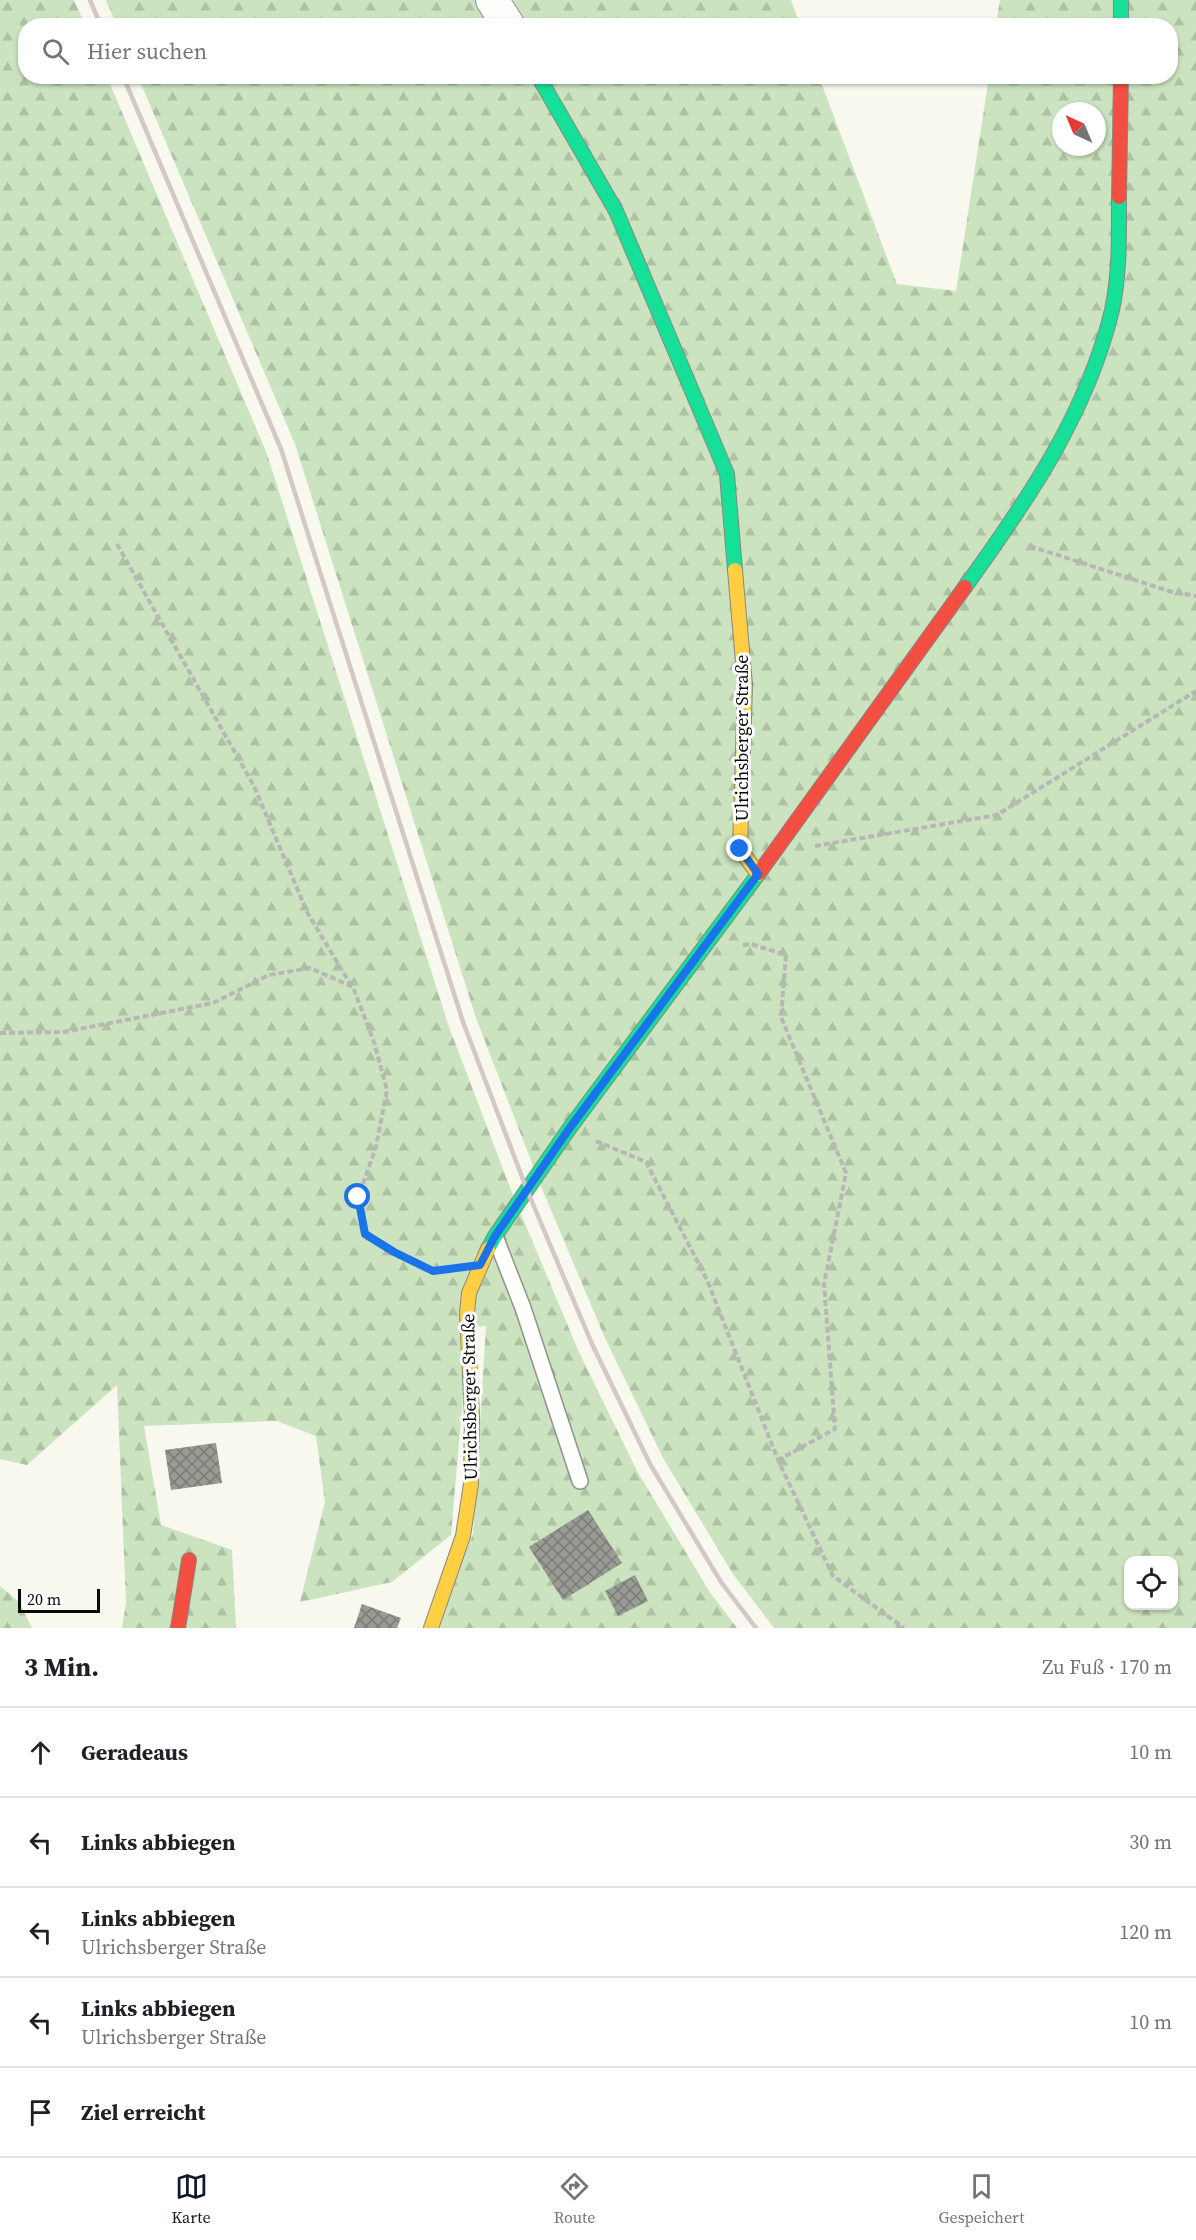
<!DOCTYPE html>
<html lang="de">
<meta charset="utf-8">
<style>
:root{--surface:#fff;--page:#f6f6f6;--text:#202124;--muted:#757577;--line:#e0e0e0;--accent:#111827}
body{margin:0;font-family:"Source Serif 4",serif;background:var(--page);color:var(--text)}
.controls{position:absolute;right:18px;bottom:18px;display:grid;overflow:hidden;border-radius:12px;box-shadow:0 2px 4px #0004}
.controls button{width:54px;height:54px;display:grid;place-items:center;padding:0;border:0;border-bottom:2px solid var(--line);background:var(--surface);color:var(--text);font:30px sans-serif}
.compass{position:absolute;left:1052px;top:102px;width:54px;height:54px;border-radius:50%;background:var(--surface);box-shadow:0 2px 4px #0004;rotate:316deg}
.scale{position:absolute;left:18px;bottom:15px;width:82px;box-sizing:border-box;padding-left:6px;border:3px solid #0a0a0a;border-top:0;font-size:16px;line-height:21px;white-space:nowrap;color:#0a0a0a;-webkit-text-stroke:4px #fff;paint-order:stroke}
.stop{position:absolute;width:18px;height:18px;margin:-14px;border:4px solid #1a73e8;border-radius:50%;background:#fff}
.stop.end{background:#1a73e8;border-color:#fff;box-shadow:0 2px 6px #0008}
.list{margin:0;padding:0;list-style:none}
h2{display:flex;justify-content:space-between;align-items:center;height:78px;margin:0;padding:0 24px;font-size:26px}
h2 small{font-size:20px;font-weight:400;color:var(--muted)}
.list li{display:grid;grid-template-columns:39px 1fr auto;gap:18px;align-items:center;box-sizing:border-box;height:90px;padding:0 24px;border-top:2px solid var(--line)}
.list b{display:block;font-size:22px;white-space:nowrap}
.list p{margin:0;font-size:20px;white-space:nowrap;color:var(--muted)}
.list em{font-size:20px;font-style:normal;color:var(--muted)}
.icon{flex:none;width:33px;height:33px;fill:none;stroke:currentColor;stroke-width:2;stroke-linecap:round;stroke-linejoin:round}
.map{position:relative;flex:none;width:1196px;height:1628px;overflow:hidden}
.search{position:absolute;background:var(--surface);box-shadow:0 2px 4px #0004;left:18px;right:18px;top:18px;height:66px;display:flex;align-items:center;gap:15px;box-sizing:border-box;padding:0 21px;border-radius:24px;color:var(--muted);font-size:22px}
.sheet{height:528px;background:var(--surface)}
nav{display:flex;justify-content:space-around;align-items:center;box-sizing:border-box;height:84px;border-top:2px solid var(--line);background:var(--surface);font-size:16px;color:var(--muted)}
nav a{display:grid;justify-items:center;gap:3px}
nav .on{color:var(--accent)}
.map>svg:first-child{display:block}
</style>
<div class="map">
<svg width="1196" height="1628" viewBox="0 0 1196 1628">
<defs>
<pattern id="forest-firs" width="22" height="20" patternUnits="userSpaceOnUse" patternTransform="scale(1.5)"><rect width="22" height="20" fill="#cbe3bf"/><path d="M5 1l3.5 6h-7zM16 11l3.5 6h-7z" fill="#adc1a3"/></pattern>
<pattern id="building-cross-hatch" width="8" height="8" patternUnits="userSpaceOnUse" patternTransform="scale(1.5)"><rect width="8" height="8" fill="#9a9a94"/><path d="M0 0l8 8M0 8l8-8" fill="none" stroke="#7c7c77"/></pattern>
</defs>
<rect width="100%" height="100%" fill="#f8f8ee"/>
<g fill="url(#forest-firs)" fill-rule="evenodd">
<polygon points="0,0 74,0 85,25 26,26 26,76 107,77 267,454 449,1027 513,1195 578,1350 637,1471 709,1591 737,1628 436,1628 473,1534 486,1326 469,1327 451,1535 392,1582 300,1602 325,1502 316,1436 277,1421 144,1426 161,1525 232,1550 236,1628 122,1628 126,1602 117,1385 27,1465 0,1459"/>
<polygon points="106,0 791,0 800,25 117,26"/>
<path d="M1000,0H1196V1628H774L733,1574L663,1458L605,1338L540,1184L476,1018L295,444L138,77H819L897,284L956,291L989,77L1170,76V26L996,25ZM1061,111H1097V147H1061ZM1128,1560H1174V1606H1128Z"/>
<polygon points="0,1586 19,1602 32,1628 0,1628"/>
</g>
<g fill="url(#building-cross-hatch)">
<polygon points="216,1443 222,1483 171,1490 165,1450"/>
<polygon points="588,1510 622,1563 563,1600 529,1547"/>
<polygon points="635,1575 648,1601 618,1616 605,1591"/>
<polygon points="362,1604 401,1618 397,1628 354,1628"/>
</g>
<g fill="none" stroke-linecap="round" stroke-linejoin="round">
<g stroke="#91918d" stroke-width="18">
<polyline id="lane" points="496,1239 523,1308 580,1481"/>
</g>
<g stroke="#91918d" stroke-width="34">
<polyline id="street" points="492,0 509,26"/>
</g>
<g stroke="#888883" stroke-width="16">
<g id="fast">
<polyline points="1121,0 1121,26"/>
<polyline points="538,76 616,211 727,474 735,570"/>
<path d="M965,587C1027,501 1087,414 1112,310C1120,273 1119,234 1119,197"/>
<polyline points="488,1249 495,1236 569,1129 759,873"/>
</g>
</g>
<g stroke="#888883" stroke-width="16">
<g id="slow">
<polyline points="735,570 745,685 740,849 758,874"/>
<polyline points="431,1628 463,1536 471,1484 472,1417 467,1313 469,1293 488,1249"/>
</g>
</g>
<g stroke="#888883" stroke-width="16">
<g id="jam">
<polyline points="1119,197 1121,76"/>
<polyline points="759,873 965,587"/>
<polyline points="178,1628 189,1560"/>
</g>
</g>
<g stroke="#b7b7b5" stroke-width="4" stroke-dasharray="6 3" stroke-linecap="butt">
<polyline points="117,544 254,786 307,912 352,987"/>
<polyline points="1030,546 1172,592 1196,596"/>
<polyline points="815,846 997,815 1196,691"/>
<polyline points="743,945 751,944 786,955 781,1017 846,1173 824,1284 835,1429 778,1460"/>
<polyline points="0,1033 64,1032 213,1003 269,975 310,968 353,987 374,1042 387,1090 376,1147 358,1198 365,1235 394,1252 433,1271 447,1269"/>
<polyline points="596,1141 646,1162 707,1280 778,1460 833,1576 904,1628"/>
</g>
<use href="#lane" stroke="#fefefc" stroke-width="15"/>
<use href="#street" stroke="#fefefc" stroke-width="32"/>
<use href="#fast" stroke="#16e098" stroke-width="14"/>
<use href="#slow" stroke="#ffcf43" stroke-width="14"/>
<use href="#jam" stroke="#f24e42" stroke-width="14"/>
<g stroke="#d3c8c4" stroke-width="4.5">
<polyline points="90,0 101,26"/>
<polyline points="123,76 281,449 463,1022 527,1190 592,1344 650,1464 721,1582 756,1628"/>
</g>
</g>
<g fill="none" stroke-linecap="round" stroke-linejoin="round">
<polyline stroke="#1a73e8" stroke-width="8" points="358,1197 365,1234 394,1252 433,1271 480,1265 495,1236 569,1129 758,874 740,849"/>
</g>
<g text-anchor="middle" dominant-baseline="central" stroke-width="6" stroke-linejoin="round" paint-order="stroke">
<g font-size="18" fill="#0a0a0a" stroke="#fff">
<text transform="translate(741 738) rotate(-90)">Ulrichsberger Straße</text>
<text transform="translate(469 1397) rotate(-91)">Ulrichsberger Straße</text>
</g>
</g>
</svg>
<div class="controls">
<button><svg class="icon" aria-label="locate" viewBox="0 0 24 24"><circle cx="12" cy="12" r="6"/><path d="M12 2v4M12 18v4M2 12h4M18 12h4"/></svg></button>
</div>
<svg class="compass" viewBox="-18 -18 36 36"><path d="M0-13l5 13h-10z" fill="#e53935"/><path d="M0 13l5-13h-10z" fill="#757577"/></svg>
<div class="scale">20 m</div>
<div class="stop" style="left:358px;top:1197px"></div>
<div class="stop end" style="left:740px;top:849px"></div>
<div class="search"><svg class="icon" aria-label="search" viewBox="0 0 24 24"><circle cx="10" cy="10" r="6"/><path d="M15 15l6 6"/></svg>Hier suchen</div>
</div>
<section class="sheet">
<h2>3 Min.<small>Zu Fuß · 170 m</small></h2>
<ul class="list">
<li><svg class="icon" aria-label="ahead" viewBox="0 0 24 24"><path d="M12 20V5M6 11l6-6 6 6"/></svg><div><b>Geradeaus</b></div><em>10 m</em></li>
<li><svg class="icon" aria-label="left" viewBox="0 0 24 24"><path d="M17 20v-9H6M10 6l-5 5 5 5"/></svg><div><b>Links abbiegen</b></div><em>30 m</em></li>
<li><svg class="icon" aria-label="left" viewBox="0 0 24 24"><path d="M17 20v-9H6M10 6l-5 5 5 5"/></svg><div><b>Links abbiegen</b><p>Ulrichsberger Straße</p></div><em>120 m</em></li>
<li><svg class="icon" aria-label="left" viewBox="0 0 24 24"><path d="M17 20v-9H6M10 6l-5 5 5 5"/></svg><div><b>Links abbiegen</b><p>Ulrichsberger Straße</p></div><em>10 m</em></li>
<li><svg class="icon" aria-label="arrive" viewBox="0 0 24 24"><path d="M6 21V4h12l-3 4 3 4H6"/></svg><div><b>Ziel erreicht</b></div></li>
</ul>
</section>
<nav>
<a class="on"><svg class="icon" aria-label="map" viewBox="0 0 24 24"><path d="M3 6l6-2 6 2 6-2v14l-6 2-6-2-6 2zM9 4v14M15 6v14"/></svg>Karte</a>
<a><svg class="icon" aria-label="directions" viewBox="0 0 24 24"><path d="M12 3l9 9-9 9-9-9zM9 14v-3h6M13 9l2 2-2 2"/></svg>Route</a>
<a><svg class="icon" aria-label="saved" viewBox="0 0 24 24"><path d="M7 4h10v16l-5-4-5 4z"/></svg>Gespeichert</a>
</nav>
